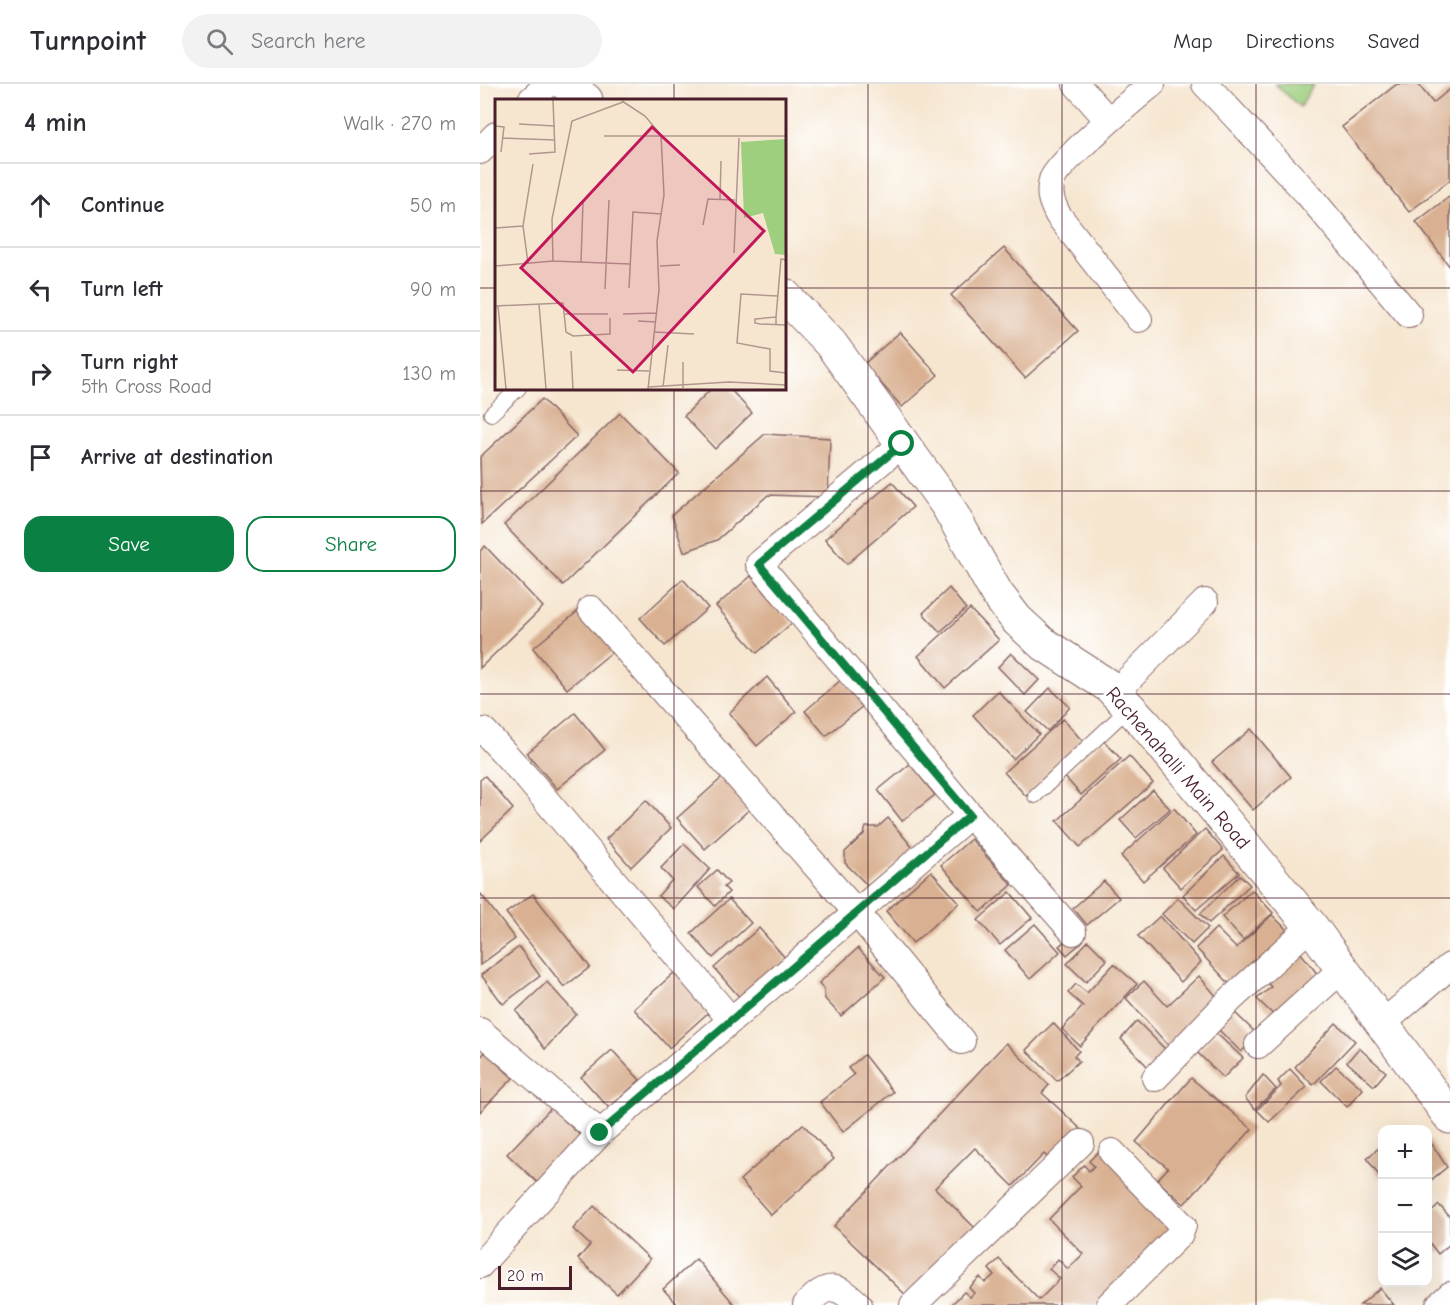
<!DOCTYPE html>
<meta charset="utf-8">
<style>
:root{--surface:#fff;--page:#f2f2f3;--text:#2b2b33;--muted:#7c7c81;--line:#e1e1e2;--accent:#0b8043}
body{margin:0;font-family:"Comic Neue",sans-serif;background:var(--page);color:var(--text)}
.controls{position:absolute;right:18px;bottom:18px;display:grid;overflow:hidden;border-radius:12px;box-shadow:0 6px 24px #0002}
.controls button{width:54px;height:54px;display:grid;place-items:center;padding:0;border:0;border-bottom:2px solid var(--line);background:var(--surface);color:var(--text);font:30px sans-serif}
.scale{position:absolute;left:18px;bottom:15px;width:74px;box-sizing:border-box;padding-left:6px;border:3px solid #4a1f2b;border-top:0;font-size:16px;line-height:21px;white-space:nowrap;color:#4a1f2b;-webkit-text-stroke:4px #fff;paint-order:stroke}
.stop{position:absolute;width:18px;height:18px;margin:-14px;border:4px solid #0b8043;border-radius:50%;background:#fff}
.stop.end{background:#0b8043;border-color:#fff;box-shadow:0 2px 6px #0008}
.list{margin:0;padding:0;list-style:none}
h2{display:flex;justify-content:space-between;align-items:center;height:78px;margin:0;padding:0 24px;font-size:26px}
h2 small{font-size:20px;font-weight:400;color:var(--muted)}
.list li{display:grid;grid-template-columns:39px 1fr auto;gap:18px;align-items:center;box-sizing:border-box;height:84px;padding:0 24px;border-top:2px solid var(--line)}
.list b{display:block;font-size:22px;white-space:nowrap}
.list p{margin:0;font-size:20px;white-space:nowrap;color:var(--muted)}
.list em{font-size:20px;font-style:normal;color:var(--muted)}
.actions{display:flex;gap:12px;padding:18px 24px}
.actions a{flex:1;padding:14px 0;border:2px solid var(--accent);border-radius:18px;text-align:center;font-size:21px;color:var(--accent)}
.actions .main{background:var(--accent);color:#fff}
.icon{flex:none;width:33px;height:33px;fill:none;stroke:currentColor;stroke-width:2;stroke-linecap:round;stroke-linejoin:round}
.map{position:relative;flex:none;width:970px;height:1221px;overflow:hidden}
header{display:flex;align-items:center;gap:36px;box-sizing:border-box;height:84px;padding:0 30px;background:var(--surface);border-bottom:2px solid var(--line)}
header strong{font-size:28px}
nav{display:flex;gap:33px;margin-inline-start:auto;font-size:21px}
.search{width:420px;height:54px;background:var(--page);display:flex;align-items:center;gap:15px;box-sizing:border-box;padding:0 21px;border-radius:33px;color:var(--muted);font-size:22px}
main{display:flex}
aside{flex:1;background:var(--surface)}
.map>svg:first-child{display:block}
</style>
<header>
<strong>Turnpoint</strong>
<div class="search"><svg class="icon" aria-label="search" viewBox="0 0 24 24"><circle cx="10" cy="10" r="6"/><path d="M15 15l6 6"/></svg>Search here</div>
<nav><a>Map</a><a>Directions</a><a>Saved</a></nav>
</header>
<main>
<aside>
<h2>4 min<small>Walk · 270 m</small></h2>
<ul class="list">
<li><svg class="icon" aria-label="ahead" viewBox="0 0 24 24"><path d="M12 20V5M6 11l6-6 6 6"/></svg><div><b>Continue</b></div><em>50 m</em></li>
<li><svg class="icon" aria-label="left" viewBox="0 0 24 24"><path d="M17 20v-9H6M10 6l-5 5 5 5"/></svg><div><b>Turn left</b></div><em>90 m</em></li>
<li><svg class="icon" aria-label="right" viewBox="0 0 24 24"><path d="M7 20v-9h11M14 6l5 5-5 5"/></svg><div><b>Turn right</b><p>5th Cross Road</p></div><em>130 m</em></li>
<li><svg class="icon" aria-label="arrive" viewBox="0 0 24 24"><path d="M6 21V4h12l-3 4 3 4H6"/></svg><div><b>Arrive at destination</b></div></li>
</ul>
<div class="actions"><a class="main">Save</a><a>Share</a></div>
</aside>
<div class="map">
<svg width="970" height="1221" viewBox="0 0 970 1221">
<rect width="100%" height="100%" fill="#fff"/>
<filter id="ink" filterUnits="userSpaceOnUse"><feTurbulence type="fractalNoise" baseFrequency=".0167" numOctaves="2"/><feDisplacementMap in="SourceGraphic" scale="12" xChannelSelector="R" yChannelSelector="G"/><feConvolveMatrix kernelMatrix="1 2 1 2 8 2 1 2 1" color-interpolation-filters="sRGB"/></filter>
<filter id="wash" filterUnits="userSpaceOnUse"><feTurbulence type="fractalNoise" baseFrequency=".008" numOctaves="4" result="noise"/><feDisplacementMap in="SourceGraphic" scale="24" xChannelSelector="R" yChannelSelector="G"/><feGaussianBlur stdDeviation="1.35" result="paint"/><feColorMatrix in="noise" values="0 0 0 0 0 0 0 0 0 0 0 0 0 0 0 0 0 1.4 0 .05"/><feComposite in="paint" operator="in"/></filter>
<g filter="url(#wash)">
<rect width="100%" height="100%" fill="#f6e6d0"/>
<polygon fill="#9dcf7f" stroke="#747755" stroke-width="1.5" points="795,0 834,0 820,23"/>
<g id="blocks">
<g fill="#d9b192">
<polygon points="917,0 938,0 953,19 970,5 970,96 929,128 862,43"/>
<polygon points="970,112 970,183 936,138"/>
<polygon points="524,164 598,247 545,294 471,211"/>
<polygon points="420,248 458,291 422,323 384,280"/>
<polygon points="232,304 249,304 272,329 235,365 204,332"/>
<polygon points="62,315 97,352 2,440 0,373"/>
<polygon points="140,329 199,389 83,501 24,441"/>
<polygon points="285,350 350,354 348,413 288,411 237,456 204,468 192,431"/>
<polygon points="412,398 433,423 367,480 345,455"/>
<polygon points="5,462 63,523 0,584 0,467"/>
<polygon points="271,492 312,539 277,569 236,522"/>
<polygon points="203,495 228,524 185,562 160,534"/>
<polygon points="469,504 486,525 460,548 443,529"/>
<polygon points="103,523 137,564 87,605 53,564"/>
<polygon points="490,525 519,556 465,604 438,572"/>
<polygon points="531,569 559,596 545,611 518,583"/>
<polygon points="287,593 316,628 277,662 249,629"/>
<polygon points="362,595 384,621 346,652 325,627"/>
<polygon points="570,604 590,623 568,647 547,628"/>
<polygon points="518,607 559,650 533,675 493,631"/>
<polygon points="95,629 125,666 77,705 47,669"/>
<polygon points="583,635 605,660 546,712 524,688"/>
<polygon points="771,645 811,693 773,726 732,678"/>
<polygon points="623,656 641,675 601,711 585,693"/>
<polygon points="649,672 673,699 600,763 577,737"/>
<polygon points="430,680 455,711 422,737 398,706"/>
<polygon points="5,692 33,725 0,757 0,696"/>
<polygon points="244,692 272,723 225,765 197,734"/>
<polygon points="673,706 690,725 656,754 640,736"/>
<polygon points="166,716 191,744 151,783 126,755"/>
<polygon points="694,724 716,751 663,797 641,772"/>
<polygon points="408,734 434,765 390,804 365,779 365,768 384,750 386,743 398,743"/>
<polygon points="725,745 743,766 701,804 683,784"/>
<polygon points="491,755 532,801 501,828 461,781"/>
<polygon points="204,760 230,785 194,825 178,812 192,796 181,784"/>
<polygon points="744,772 759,789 716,826 703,811"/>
<polygon points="237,786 249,799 244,803 249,808 235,822 218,803"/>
<polygon points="451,787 479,819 433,859 406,827"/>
<polygon points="760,791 770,801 729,839 720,830"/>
<polygon points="624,797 639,814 607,841 593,824"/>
<polygon points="772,806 793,829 763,856 742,833"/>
<polygon points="530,808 552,834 520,861 498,836"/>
<polygon points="0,809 35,855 0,881"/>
<polygon points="53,810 110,883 84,903 26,829"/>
<polygon points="698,814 728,844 712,860 682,830"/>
<polygon points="249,815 271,839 233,874 211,849"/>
<polygon points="792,831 814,853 757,908 716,864 736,844 756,864"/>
<polygon points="680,832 721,878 701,898 658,852"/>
<polygon points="555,840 580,868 550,895 525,866"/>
<polygon points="279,844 307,876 262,916 234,884"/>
<polygon points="594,849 601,859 587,871 579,862"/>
<polygon points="608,857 627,876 606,898 587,880"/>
<polygon points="39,863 60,892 23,920 1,891"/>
<polygon points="378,864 405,893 361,932 345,915 344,906 339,899"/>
<polygon points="817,864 842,896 799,936 777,915 791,903 784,895"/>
<polygon points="634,880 657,900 600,962 582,945 603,922 588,909 596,900 607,909"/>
<polygon points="196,887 231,926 189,964 154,925"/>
<polygon points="719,892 743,920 694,968 646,914 664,897 687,922"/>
<polygon points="67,898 96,930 65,965 36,927"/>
<polygon points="750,924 778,951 761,968 734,941"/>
<polygon points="657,937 687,967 669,984 641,955"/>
<polygon points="573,939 599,967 594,972 599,977 577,997 546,966"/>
<polygon points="856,939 875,957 833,1001 815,983"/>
<polygon points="736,949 763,974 743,994 717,968"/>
<polygon points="526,959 569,1001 562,1009 603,1047 573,1078 564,1070 533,1102 495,1064 455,1104 497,1146 430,1215 354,1142"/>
<polygon points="879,964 906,988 894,1002 867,978"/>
<polygon points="132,966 160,996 129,1024 101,993"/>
<polygon points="5,968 33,994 0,1028 0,974"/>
<polygon points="384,971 413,1008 363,1048 340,1018 374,991 368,984"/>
<polygon points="856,982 883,1005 867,1023 841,997"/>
<polygon points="810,985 827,1003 789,1038 777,1026 801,1002 798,997"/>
<polygon points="783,991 796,1005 775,1025 765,1014"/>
<polygon points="711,994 772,1045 704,1120 677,1096 688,1084 656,1058"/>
<polygon points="71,1024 102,1053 58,1099 27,1070"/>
<polygon points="323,1040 354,1075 291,1131 260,1096"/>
<polygon points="948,1054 967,1083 951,1096 948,1091"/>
<polygon points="900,1063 902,1066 902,1096 887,1074"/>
<polygon points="622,1064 696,1140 616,1221 471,1221 484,1208 490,1213 494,1209 489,1204 500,1193 505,1199 514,1191 509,1185 519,1175 559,1216 580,1195 569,1185 578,1175 588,1185 603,1170 569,1135 601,1102 592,1093 604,1081 609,1087 614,1082 609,1077"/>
<polygon points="959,1121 970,1133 970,1160 958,1170 948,1157 948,1131"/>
<polygon points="114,1122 170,1175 137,1210 98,1175 110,1161 93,1145"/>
<polygon points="216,1175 255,1221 198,1221 183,1205"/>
<polygon points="900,1204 914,1221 880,1221"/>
</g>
</g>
</g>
<g filter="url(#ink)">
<use href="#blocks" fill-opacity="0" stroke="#866565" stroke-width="1.5"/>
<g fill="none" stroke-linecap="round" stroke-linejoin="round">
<g stroke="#866565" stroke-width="16">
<g id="service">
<polyline points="11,330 39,304"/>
<polyline points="555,712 649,624"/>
</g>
</g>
<g stroke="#866565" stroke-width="28">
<g id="minor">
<polyline points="596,0 628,36"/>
<polyline points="725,0 827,109 929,231"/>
<polyline points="51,16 68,0"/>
<polyline points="0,67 16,51"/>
<path d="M659,235L578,131C572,119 568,111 572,96C576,80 655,14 672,0"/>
<polyline points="422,360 279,480 490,731 593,848"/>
<polyline points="111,525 377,829 482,957"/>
<polyline points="635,609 725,518"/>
<polyline points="4,647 48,695 251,936"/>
<polyline points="903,939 970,882"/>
<polyline points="0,947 120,1049"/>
<polyline points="778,961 862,885"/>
<polyline points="675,994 750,916 831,842"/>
<polyline points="0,1181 120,1049 490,731"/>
<path d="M326,1221C348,1198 357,1200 379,1221"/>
<polyline points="433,1221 601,1059"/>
<polyline points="629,1221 700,1150 703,1142 632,1068"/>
<polyline points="959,1221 970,1211"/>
</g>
</g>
<g stroke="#866565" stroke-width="35">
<g id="tertiary">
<polyline points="86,0 106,16"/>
<polyline points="304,211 351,260 467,421 517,510 537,536 562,559 630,603 665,640 831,842 970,1033"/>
</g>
</g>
<use href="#service" stroke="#fff" stroke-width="14"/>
<use href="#minor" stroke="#fff" stroke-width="26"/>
<use href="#tertiary" stroke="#fff" stroke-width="33"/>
</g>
</g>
<g fill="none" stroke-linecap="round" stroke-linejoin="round" filter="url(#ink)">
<polyline stroke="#0b8043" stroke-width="8" points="120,1049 490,731 279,480 422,360"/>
</g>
<path fill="none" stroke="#4a1f2b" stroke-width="1.5" stroke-opacity="0.55" d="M194,0V16M388,0V1221M582,0V1221M776,0V1221M0,204H16M304,204H970M194,304V1221M0,407H970M0,610H970M0,814H970M0,1018H970"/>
<g text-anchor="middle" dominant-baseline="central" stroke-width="6" stroke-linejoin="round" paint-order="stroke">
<g font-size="20" fill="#4a1f2b" stroke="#fff">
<text transform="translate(698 684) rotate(49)">Rachenahalli Main Road</text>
</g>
</g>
<g transform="translate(15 15)">
<rect width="291" height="291" fill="#f6e6d0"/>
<path d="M291,40V156L280,155L268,114L249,119L246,43Z" fill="#9dcf7f"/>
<path fill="none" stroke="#b1968e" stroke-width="1.5" d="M127,2L150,17L166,36M24,25L60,27M0,27L9,28L6,53M109,37H291M8,39L60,41M34,55L60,53L58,1M225,100L226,62M208,126L213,100L240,101M0,129L28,127M239,154L244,39M58,162L57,120L77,22L128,3M86,163L88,103M33,164L28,127L38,65M0,167L58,162L135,165M165,167L185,166M134,189L138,113L167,115M110,190L114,101M283,197L246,195L242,244L275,250V272L291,274M44,205L51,290M0,207L68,204L71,233L78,237L115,235V219M3,207L11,290M70,215H113M128,215L162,214M281,218L286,160L291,161M143,222L161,223M281,226V218L260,220V224L265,225L291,226M160,233L199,235M76,252L78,290M122,271L154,272M153,288L234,283L291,286M168,288L173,246M188,289V263M153,290L164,191L162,142L169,96L166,36"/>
<path fill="#c2185b" fill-opacity="0.15" stroke="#c2185b" stroke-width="3" d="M157,28L269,132L138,273L26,169Z"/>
<rect width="291" height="291" fill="none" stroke="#4a1f2b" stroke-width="3"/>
</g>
</svg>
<div class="controls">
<button>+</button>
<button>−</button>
<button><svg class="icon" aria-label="layers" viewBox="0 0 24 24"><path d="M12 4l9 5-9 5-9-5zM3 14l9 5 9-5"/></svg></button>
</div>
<div class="scale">20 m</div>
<div class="stop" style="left:422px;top:360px"></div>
<div class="stop end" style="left:120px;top:1049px"></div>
</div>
</main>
